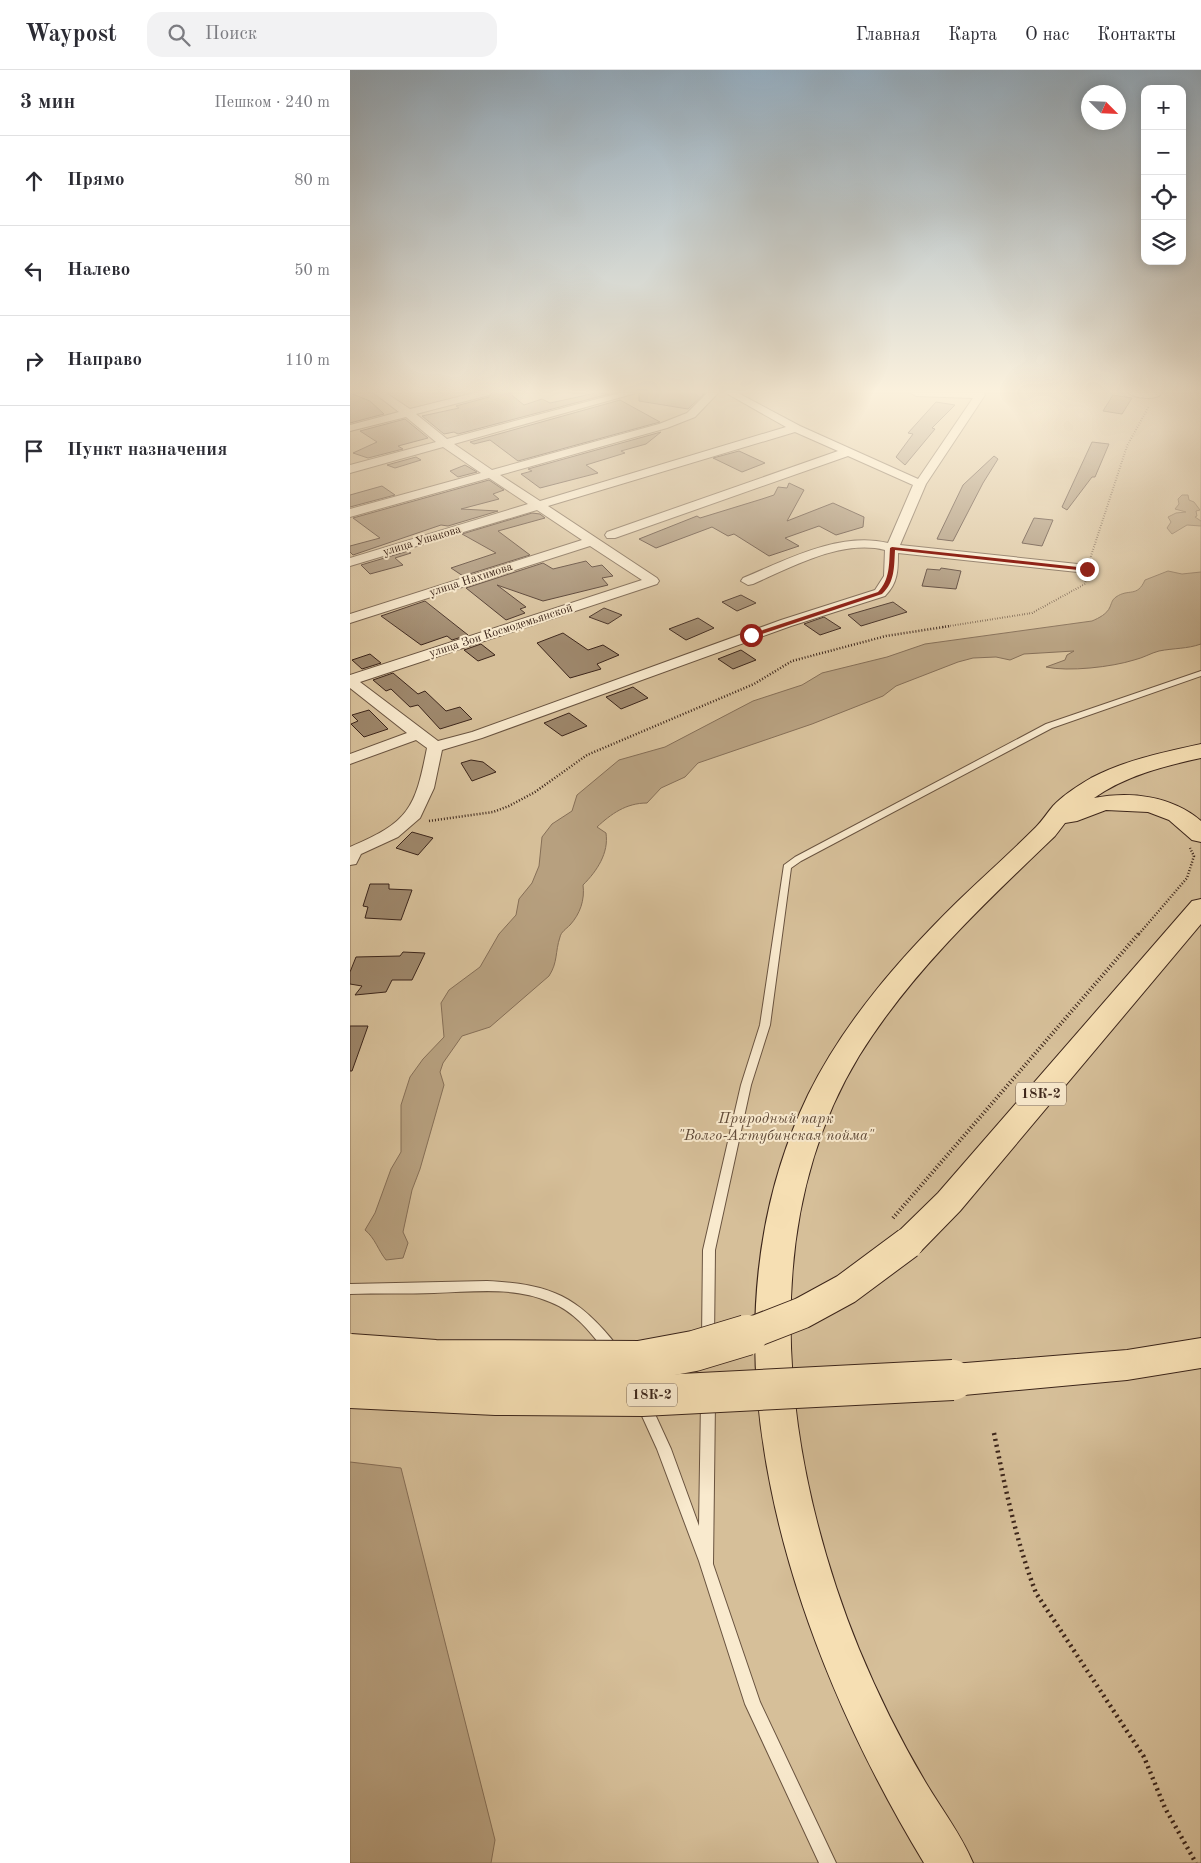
<!DOCTYPE html>
<html lang="ru">
<meta charset="utf-8">
<style>
:root{--surface:#fff;--page:#f2f2f3;--text:#2b2b33;--muted:#7c7c81;--line:#e1e1e2}
body{margin:0;font-family:"Old Standard TT",serif;background:var(--page);color:var(--text)}
.controls{position:absolute;right:15px;top:15px;display:grid;overflow:hidden;border-radius:10px;box-shadow:0 2px 12px #0003}
.controls button{width:45px;height:45px;display:grid;place-items:center;padding:0;border:0;border-bottom:1px solid var(--line);background:var(--surface);color:var(--text);font:25px sans-serif}
.compass{position:absolute;left:731px;top:15px;width:45px;height:45px;border-radius:50%;background:var(--surface);box-shadow:0 2px 12px #0003;rotate:114deg}
.stop{position:absolute;width:15px;height:15px;margin:-11px;border:4px solid #8f2418;border-radius:50%;background:#fff}
.stop.end{background:#8f2418;border-color:#fff;box-shadow:0 1px 5px #0008}
.list{margin:0;padding:0;list-style:none}
h2{display:flex;justify-content:space-between;align-items:center;height:65px;margin:0;padding:0 20px;font-size:21px}
h2 small{font-size:16px;font-weight:400;color:var(--muted)}
.list li{display:grid;grid-template-columns:32px 1fr auto;gap:15px;align-items:center;box-sizing:border-box;height:90px;padding:0 20px;border-top:1px solid var(--line)}
.list b{display:block;font-size:19px;white-space:nowrap}
.list em{font-size:16px;font-style:normal;color:var(--muted)}
.icon{flex:none;width:28px;height:28px;fill:none;stroke:currentColor;stroke-width:2;stroke-linecap:round;stroke-linejoin:round}
.map{position:relative;flex:none;width:851px;height:1793px;overflow:hidden}
header{display:flex;align-items:center;gap:30px;box-sizing:border-box;height:70px;padding:0 25px;background:var(--surface);border-bottom:1px solid var(--line)}
header strong{font-size:24px}
nav{display:flex;gap:28px;margin-inline-start:auto;font-size:18px}
.search{width:350px;height:45px;background:var(--page);display:flex;align-items:center;gap:12px;box-sizing:border-box;padding:0 18px;border-radius:15px;color:var(--muted);font-size:19px}
main{display:flex}
aside{flex:1;background:var(--surface)}
.map>svg:first-child{display:block}
</style>
<header>
<strong>Waypost</strong>
<div class="search"><svg class="icon" aria-label="search" viewBox="0 0 24 24"><circle cx="10" cy="10" r="6"/><path d="M15 15l6 6"/></svg>Поиск</div>
<nav><a>Главная</a><a>Карта</a><a>О нас</a><a>Контакты</a></nav>
</header>
<main>
<aside>
<h2>3 мин<small>Пешком · 240 m</small></h2>
<ul class="list">
<li><svg class="icon" aria-label="ahead" viewBox="0 0 24 24"><path d="M12 20V5M6 11l6-6 6 6"/></svg><div><b>Прямо</b></div><em>80 m</em></li>
<li><svg class="icon" aria-label="left" viewBox="0 0 24 24"><path d="M17 20v-9H6M10 6l-5 5 5 5"/></svg><div><b>Налево</b></div><em>50 m</em></li>
<li><svg class="icon" aria-label="right" viewBox="0 0 24 24"><path d="M7 20v-9h11M14 6l5 5-5 5"/></svg><div><b>Направо</b></div><em>110 m</em></li>
<li><svg class="icon" aria-label="arrive" viewBox="0 0 24 24"><path d="M6 21V4h12l-3 4 3 4H6"/></svg><div><b>Пункт назначения</b></div></li>
</ul>
</aside>
<div class="map">
<svg width="851" height="1793" viewBox="0 0 851 1793">
<rect width="100%" height="100%" fill="#f6dfb3"/>
<filter id="stains"><feTurbulence type="fractalNoise" baseFrequency=".004" numOctaves="4"/><feColorMatrix values="0 0 0 0 .2 0 0 0 0 .09 0 0 0 0 .02 0 0 0 .5 -.17"/></filter>
<radialGradient id="worn" r=".72"><stop offset=".6" stop-color="#630" stop-opacity="0"/><stop offset="1" stop-color="#630" stop-opacity=".3"/></radialGradient>
<rect fill="#d6bf99" stroke="#89725a" x="0" y="323" width="851" height="1470"/>
<g fill="#b7a07f" stroke="#866f57">
<polygon points="832,425 838,425 839,430 844,432 850,440 846,441 847,446 845,447 851,451 851,456 837,455 822,464 817,458 821,452 818,447 826,443 836,442 825,439 829,434 828,429"/>
<path d="M818,501L832,504L851,502V574C837,579 824,578 809,581C801,583 793,588 784,590C762,597 718,602 696,597L715,590L717,585L724,581L674,584L660,590L646,587L623,588L608,592L546,616L533,626L462,654L348,693L335,707L311,718L297,733C276,733 261,744 247,757L256,763C259,783 247,801 233,815C235,830 230,844 220,855C216,859 211,862 210,867C205,882 208,892 199,906L140,957L112,966L93,993L90,1002L94,1015L70,1099L62,1120L53,1162L58,1173L53,1188L36,1190C28,1180 25,1168 15,1160L25,1143L41,1099L51,1082V1035L60,1007L73,989L94,967L91,933L99,920L130,897L149,864L166,845L169,829L182,813L189,796L192,767L202,754L222,741L227,725L269,690L315,677L403,631L452,615L472,603L537,587L575,574L742,551C749,548 757,544 760,537C762,532 762,530 766,527C779,518 787,528 795,510Z"/>
<polygon points="0,1392 51,1398 145,1770 141,1793 0,1793"/>
</g>
<g fill="#9d866a" stroke="#3c251a">
<polygon points="0,323 20,331 34,344 0,353"/>
<polygon points="142,323 159,323 174,335 192,329 200,333 246,323 259,324 108,364 104,362 94,364 72,346 109,338 106,336 139,327"/>
<polygon points="289,323 355,323 338,339 289,331"/>
<polygon points="763,325 782,328 772,344 753,341"/>
<polygon points="270,330 310,352 168,391 140,370 124,374 120,372"/>
<polygon points="586,332 605,335 582,358 585,359 555,395 546,387 563,364 558,363"/>
<polygon points="55,349 78,368 48,376 53,379 18,388 3,383 27,372 10,361"/>
<polygon points="311,362 296,374 271,381 275,383 236,395 248,403 190,418 171,404 182,401 178,399"/>
<polygon points="742,372 759,374 745,407 742,407 717,440 712,437"/>
<polygon points="389,381 415,393 392,402 363,388"/>
<polygon points="644,386 648,389 633,413 603,471 587,469 613,415"/>
<polygon points="66,387 71,390 45,398 37,395"/>
<polygon points="115,395 127,402 108,407 100,401"/>
<polygon points="139,410 154,420 143,424 149,429 111,439 148,441 98,456 91,455 3,485 0,482 0,476 30,468 3,448"/>
<polygon points="439,413 454,420 437,451 483,433 514,447 513,457 486,465 469,456 435,468 449,476 419,486 384,464 378,466 362,457 306,478 289,469 347,446 350,448 412,429 424,425 428,417 437,418"/>
<polygon points="32,416 45,425 0,437 0,425"/>
<polygon points="182,443 190,444 195,448 148,461 180,485 113,506 101,498 146,483 112,464"/>
<polygon points="684,448 703,450 692,476 672,473"/>
<polygon points="58,481 61,483 45,488 53,495 20,504 11,495"/>
<polygon points="236,491 242,497 252,495 263,506 252,508 258,515 193,531 147,515 176,537 170,539 175,543 156,550 116,518 193,493 203,499"/>
<polygon points="591,498 611,501 606,519 572,516 577,499 590,500"/>
<polygon points="391,525 406,533 387,541 372,532"/>
<polygon points="75,531 118,565 102,570 97,566 71,575 31,546"/>
<polygon points="543,532 557,542 511,556 498,545"/>
<polygon points="254,538 272,545 258,554 239,547"/>
<polygon points="474,547 491,558 470,565 454,554"/>
<polygon points="348,548 364,558 336,570 319,559"/>
<polygon points="213,563 238,580 253,575 269,585 247,594 251,599 220,608 187,573"/>
<polygon points="131,574 145,585 128,591 114,580"/>
<polygon points="391,580 406,590 383,599 368,589"/>
<polygon points="20,584 31,593 12,599 2,590"/>
<polygon points="43,603 68,624 75,621 96,641 110,637 122,649 90,659 68,635 60,637 41,619 36,621 23,610"/>
<polygon points="283,617 298,628 271,639 256,627"/>
<polygon points="19,640 38,659 14,667 1,654 8,651 2,645"/>
<polygon points="219,643 237,656 212,666 194,653"/>
<polygon points="121,690 133,692 146,702 122,711 111,693"/>
<polygon points="62,762 83,768 68,785 46,778"/>
<polygon points="20,814 39,814 39,819 62,820 51,850 15,848 18,837 13,836"/>
<polygon points="53,882 75,883 62,910 42,910 36,922 5,925 12,916 0,914 0,902 6,887 50,886"/>
<polygon points="0,956 18,956 2,1001 0,1001"/>
</g>
<g fill="none" stroke-linecap="round" stroke-linejoin="round">
<g stroke="#6a5440" stroke-width="2">
<g id="lane">
<polygon points="851,601 851,606 702,658 451,791 441,798 420,955 401,1015 365,1180 364,1269 363,1273 358,1274 353,1273 352,1269 353,1180 391,1015 410,955 434,795 445,787 696,654"/>
<path d="M137,1211C201,1214 228,1226 268,1277L269,1281L268,1285L263,1286L258,1285C242,1264 226,1242 200,1232C164,1216 122,1222 84,1223C56,1224 28,1223 0,1224V1214Z"/>
<polygon points="358,1325 363,1327 365,1331 363,1494 410,1632 486,1793 469,1793 395,1634 349,1491 307,1379 287,1335 289,1331 294,1329 299,1331 321,1379 349,1456 351,1331 353,1327"/>
</g>
</g>
<g stroke="#6a5440" stroke-width="2">
<g id="street">
<path d="M24,323H36L60,339L124,323H140L139,325L66,344L97,369L270,323H286L104,374L142,400L309,354L337,343L357,323H368L345,347L317,358L150,405L190,431L436,357L376,323H388L450,356L568,409L623,328L566,326L561,323H634L635,325L576,414L550,475L737,495L744,499L737,503L548,483C548,500 548,513 535,526L441,556L132,668L92,680L84,718L70,748L48,767L11,784L6,794L0,795V777C59,752 65,739 77,678L66,670L0,694V684L57,663L0,618V605L292,510L240,476L0,553V544L232,470L187,440L0,496V488L178,434L139,408L0,447V439L131,403L93,377L0,403V395L86,372L56,347L0,361V355L49,342ZM445,362L488,381L257,462L255,465L257,468H265L498,386L563,415L538,473C490,461 436,490 393,508L391,511L398,515L403,514C442,497 492,469 535,480L534,506L525,520L431,550L122,662L88,671L10,612L307,514L309,511L307,508L198,436Z"/>
<path d="M779,323H809L810,325C804,330 784,328 779,323Z"/>
</g>
</g>
<g stroke="#3c251a" stroke-width="2">
<g id="primary">
<path d="M851,674V688C814,696 775,706 744,728C780,721 822,726 851,751V772L842,770L819,750L798,742L756,740L727,751L715,753L705,766C634,834 561,902 509,986C402,1162 435,1397 509,1579C528,1625 551,1671 576,1713C592,1740 611,1764 623,1793H574C440,1572 339,1273 458,1025C494,952 549,889 607,832C633,807 660,783 686,757C692,751 697,743 703,736C712,726 729,715 741,708C775,690 814,682 851,674Z"/>
<polygon points="851,829 851,854 610,1141 570,1182 558,1186 546,1182 541,1173 546,1164 588,1123 842,831"/>
<polygon points="851,1268 851,1298 777,1310 603,1326 590,1321 585,1310 590,1299 603,1294 777,1280"/>
</g>
</g>
<g stroke="#3c251a" stroke-width="2" stroke-dasharray="0.5 2" stroke-linecap="butt">
<polyline points="740,489 777,376 799,336"/>
<polyline points="593,557 682,543 735,514 736,509"/>
</g>
<g stroke="#3c251a" stroke-width="2.5" stroke-dasharray="1 2" stroke-linecap="butt">
<polyline points="79,751 143,742 159,736 185,722 237,685 404,614 442,591 536,566 600,556"/>
<polyline points="789,864 837,808 844,786 840,778"/>
</g>
<polyline stroke="#3c251a" stroke-width="4" stroke-dasharray="1 2.5" stroke-linecap="butt" points="543,1148 790,862"/>
<path stroke="#3c251a" stroke-width="4.5" stroke-dasharray="2 4" stroke-linecap="butt" d="M644,1363C655,1417 666,1471 686,1523L794,1687L815,1738L846,1793"/>
<use href="#lane" fill="#f9eace" fill-rule="evenodd"/>
<use href="#street" fill="#f9eace" fill-rule="evenodd"/>
<use href="#primary" fill="#f6dfb3" fill-rule="evenodd"/>
<g stroke="#3c251a" stroke-width="33" stroke-linecap="butt">
<polyline id="primary-bridge-far1" points="393,1266 452,1243 496,1219 558,1173"/>
</g>
<g stroke="#3c251a" stroke-width="42" stroke-linecap="butt">
<g id="primary-bridge">
<polyline points="0,1284 85,1290 290,1291 344,1281 397,1265"/>
<polyline points="0,1318 146,1325 292,1326 603,1310"/>
</g>
</g>
<use href="#primary-bridge-far1" stroke="#f6dfb3" stroke-width="31"/>
<use href="#primary-bridge" stroke="#f6dfb3" stroke-width="40"/>
</g>
<linearGradient id="sky" x2="0" y2="1"><stop stop-color="#94acbe"/><stop offset="0.56" stop-color="#fbf1dd"/><stop offset="1" stop-color="#fbf1dd" stop-opacity="0"/></linearGradient>
<rect width="851" height="574" fill="url(#sky)"/>
<path fill="#8f2418" d="M542,477L737,498L740,499L737,501L545,480C544,497 545,512 532,524L403,567L398,565L528,522C540,510 539,494 540,478Z"/>
<g text-anchor="middle" dominant-baseline="central" stroke-width="4" stroke-linejoin="round" paint-order="stroke">
<g font-size="12" fill="#3c251a" stroke="#f9eace">
<text transform="translate(72 471) rotate(-17)">улица Ушакова</text>
<text transform="translate(121 510) rotate(-18)">улица Нахимова</text>
<text transform="translate(151 561) rotate(-18)">улица Зои Космодемьянской</text>
</g>
<g fill="#f9eace" stroke="#756050" stroke-width="1">
<rect x="666" y="1012.5" width="50" height="23" rx="4"/>
<rect x="277" y="1313.5" width="50" height="23" rx="4"/>
</g>
<g font-size="14" font-weight="bold" fill="#3c251a">
<text x="691" y="1024">18К-2</text>
<text x="302" y="1325">18К-2</text>
</g>
<g font-size="15" font-style="italic" fill="#624c3a" stroke="#f9eace">
<text x="426" y="1049">Природный парк<tspan x="426" dy="17">"Волго-Ахтубинская пойма"</tspan></text>
</g>
</g>
<rect width="100%" height="100%" filter="url(#stains)"/>
<rect width="100%" height="100%" fill="url(#worn)"/>
</svg>
<div class="controls">
<button>+</button>
<button>−</button>
<button><svg class="icon" aria-label="locate" viewBox="0 0 24 24"><circle cx="12" cy="12" r="6"/><path d="M12 2v4M12 18v4M2 12h4M18 12h4"/></svg></button>
<button><svg class="icon" aria-label="layers" viewBox="0 0 24 24"><path d="M12 4l9 5-9 5-9-5zM3 14l9 5 9-5"/></svg></button>
</div>
<svg class="compass" viewBox="-18 -18 36 36"><path d="M0-13l5 13h-10z" fill="#e53935"/><path d="M0 13l5-13h-10z" fill="#7c7c81"/></svg>
<div class="stop" style="left:401px;top:565px"></div>
<div class="stop end" style="left:737px;top:499px"></div>
</div>
</main>
